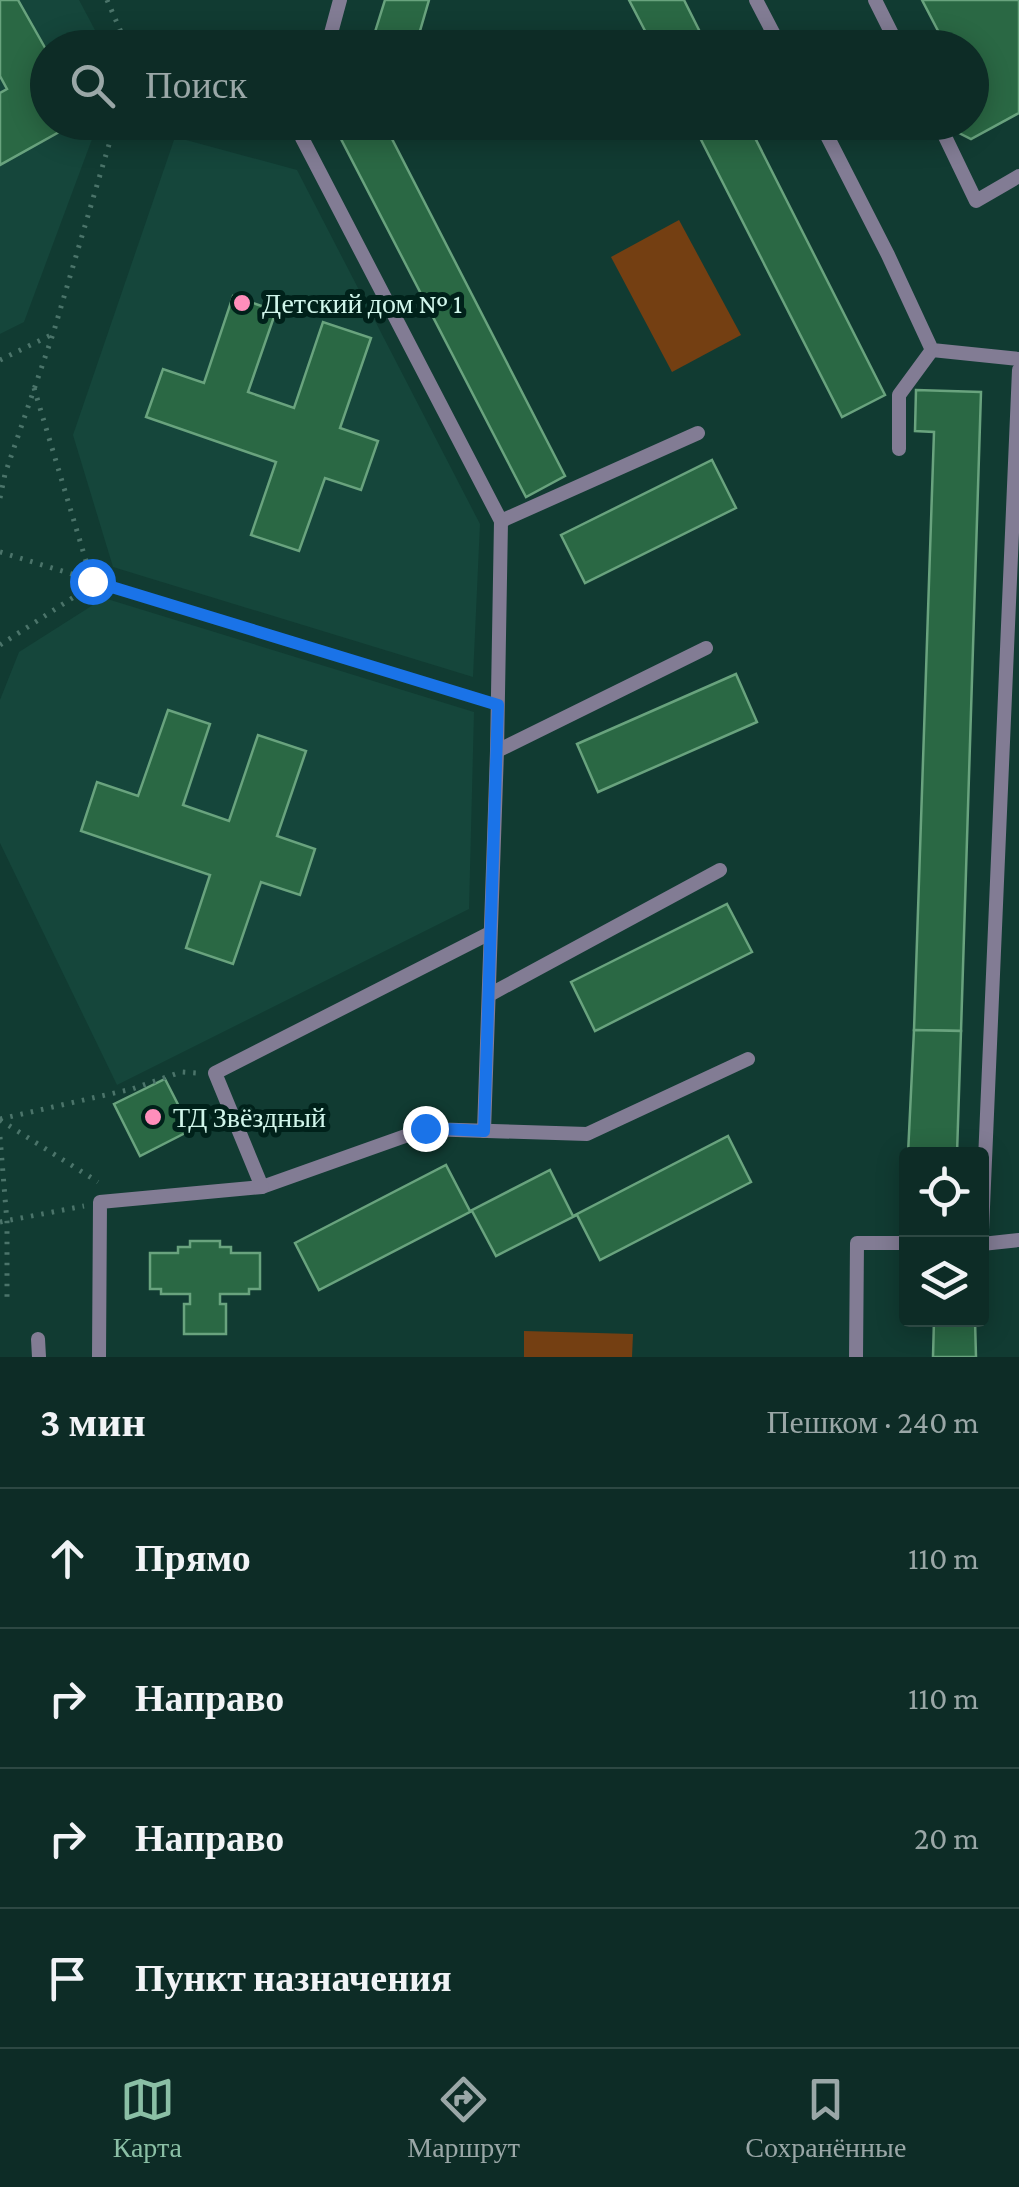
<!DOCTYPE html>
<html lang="ru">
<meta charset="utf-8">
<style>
:root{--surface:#0d2c26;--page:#16342e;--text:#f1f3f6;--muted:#9aa7a7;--line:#2d4843;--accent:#8abfa5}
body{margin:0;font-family:"Crimson Pro",serif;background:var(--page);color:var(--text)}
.controls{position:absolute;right:30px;bottom:30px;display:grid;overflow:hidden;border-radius:10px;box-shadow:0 5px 25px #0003}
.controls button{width:90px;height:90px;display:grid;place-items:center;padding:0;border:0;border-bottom:2px solid var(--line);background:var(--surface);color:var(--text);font:50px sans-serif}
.stop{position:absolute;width:30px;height:30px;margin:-22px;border:8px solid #1a73e8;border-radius:50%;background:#fff}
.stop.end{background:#1a73e8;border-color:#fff;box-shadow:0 2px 10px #0008}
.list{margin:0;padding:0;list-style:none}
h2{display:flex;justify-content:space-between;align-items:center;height:130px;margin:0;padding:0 40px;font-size:42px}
h2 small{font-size:32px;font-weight:400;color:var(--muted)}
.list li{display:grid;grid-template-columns:65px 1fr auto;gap:30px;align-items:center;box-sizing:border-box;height:140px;padding:0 40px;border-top:2px solid var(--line)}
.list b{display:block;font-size:38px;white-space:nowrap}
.list em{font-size:32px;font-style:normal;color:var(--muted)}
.icon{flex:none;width:55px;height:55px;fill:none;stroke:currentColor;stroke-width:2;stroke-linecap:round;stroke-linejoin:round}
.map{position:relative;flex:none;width:1019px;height:1357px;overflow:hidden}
.search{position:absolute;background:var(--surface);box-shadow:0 5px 25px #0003;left:30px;right:30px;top:30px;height:110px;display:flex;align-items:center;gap:25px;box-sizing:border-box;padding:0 35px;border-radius:55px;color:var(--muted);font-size:38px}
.sheet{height:690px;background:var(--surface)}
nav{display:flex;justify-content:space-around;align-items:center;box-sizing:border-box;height:140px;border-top:2px solid var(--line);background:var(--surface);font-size:28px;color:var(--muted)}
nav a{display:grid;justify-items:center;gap:5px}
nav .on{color:var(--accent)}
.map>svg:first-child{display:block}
</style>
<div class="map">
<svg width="1019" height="1357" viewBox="0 0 1019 1357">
<rect width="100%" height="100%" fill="#113b32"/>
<g fill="#15463b">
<polygon points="0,0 79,0 104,47 48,48 48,122 98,123 24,322 0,334"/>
<polygon points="175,137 297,170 480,524 473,677 113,567 73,435"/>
<polygon points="104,598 474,712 469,909 117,1085 0,843 0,700 19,652"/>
</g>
<g fill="#743f12">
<polygon points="679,220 741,335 672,372 611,257"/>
<polygon points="524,1331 633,1334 632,1357 524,1357"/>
</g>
<g fill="#2a6844" stroke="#69a37e" stroke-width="2.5">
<polygon points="0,0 18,0 48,53 48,122 77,122 0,165 0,93 7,89 0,76"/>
<polygon points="385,0 429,0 415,48 370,48"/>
<polygon points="629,0 684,0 708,48 654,48"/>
<polygon points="922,0 1019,0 1019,113 971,139 951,129 958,122 972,122 972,48 947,48"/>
<polygon points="346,122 393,122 390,135 565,476 526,497 341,139"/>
<polygon points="692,122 747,122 885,395 842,417"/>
<polygon points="233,296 276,311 248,392 294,408 323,322 371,338 340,428 378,441 361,490 325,478 299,551 251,535 276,462 146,417 163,369 204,383"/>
<polygon points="916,390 981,392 961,1031 914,1030 934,432 915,431"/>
<polygon points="712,460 736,508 585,583 561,535"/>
<polygon points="736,674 757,722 598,792 577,744"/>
<polygon points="168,710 210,724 183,805 229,821 258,735 306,751 277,836 315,849 300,895 261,882 233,964 186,948 210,875 81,831 97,782 138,796"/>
<polygon points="727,904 752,952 595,1031 571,982"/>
<polygon points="914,1030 961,1031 957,1154 908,1154"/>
<polygon points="165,1079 191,1130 140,1156 114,1104"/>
<polygon points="728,1136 751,1182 600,1260 577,1215 496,1256 472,1211 319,1290 295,1243 446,1165 470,1211 550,1170 573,1216"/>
<polygon points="190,1241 220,1241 220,1247 231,1247 231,1253 260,1253 260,1289 249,1289 249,1294 220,1294 220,1304 226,1304 226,1334 184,1334 184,1304 190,1304 190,1294 161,1294 161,1289 150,1289 150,1253 178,1253 178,1247 190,1247"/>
<polygon points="934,1320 975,1320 976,1357 933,1357"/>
</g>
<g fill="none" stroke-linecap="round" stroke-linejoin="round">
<g stroke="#4b746a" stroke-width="5" stroke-dasharray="2.5 8" stroke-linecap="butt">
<polyline points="107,0 128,48"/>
<polyline points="242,122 287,134"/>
<polyline points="0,360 53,334"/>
<polyline points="34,388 92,581"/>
<polyline points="0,498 5,474 53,334 113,131 123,122"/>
<polyline points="0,552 480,699"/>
<polyline points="0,645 97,582"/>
<polyline points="0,1119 132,1089 181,1072 196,1073"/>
<polyline points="0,1120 98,1182"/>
<polyline points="0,1137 7,1222 7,1298"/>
<polyline points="0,1222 84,1206"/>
</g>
<g stroke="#827c94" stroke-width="14">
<polyline points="756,0 781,48"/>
<polyline points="875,0 899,48"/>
<polyline points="327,48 340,0"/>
<polyline points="306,122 302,138 501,521 497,751 484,1131"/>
<polyline points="820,122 888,255 932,350 1019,359"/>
<polyline points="938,122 976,201 1019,176"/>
<polyline points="899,449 899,395 932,350"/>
<polyline points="501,521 698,433"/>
<polyline points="497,751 706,648"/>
<polyline points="489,995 720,870"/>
<polyline points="262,1187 425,1129 587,1134 748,1059"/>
<polyline points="982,1230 1019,370"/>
<polyline points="982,1244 1019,1240"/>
<polyline points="38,1339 39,1357"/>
<polyline points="99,1357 100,1202 262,1187 215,1073 490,933"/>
<polyline points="856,1357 857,1243 906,1243"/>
</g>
</g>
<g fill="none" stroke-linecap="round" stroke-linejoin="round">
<polyline stroke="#1a73e8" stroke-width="12" points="92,581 498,705 484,1131 425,1128"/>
</g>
<g fill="#ff8ebb" stroke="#00211a" stroke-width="4">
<circle cx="242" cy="303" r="10"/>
<circle cx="153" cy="1117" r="10"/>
</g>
<g text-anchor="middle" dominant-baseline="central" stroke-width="10" stroke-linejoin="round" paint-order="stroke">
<g font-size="28" fill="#d1f6eb" stroke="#00211a" text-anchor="start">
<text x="262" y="303">Детский дом № 1</text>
<text x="173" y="1117">ТД Звёздный</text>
</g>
</g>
</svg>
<div class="controls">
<button><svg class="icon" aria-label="locate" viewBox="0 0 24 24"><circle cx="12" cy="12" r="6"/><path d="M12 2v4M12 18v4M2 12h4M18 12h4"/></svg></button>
<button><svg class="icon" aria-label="layers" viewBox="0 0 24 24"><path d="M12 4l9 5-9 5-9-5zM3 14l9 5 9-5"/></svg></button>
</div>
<div class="stop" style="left:92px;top:581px"></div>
<div class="stop end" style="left:425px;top:1128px"></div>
<div class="search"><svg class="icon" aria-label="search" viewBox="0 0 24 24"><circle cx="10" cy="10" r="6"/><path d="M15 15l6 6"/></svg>Поиск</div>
</div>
<section class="sheet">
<h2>3 мин<small>Пешком · 240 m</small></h2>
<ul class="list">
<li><svg class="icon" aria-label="ahead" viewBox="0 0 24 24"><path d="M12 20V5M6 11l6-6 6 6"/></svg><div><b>Прямо</b></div><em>110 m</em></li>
<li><svg class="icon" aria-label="right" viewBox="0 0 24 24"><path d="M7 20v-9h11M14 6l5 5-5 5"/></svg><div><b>Направо</b></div><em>110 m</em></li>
<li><svg class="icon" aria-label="right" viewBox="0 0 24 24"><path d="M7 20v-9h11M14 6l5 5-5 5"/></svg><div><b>Направо</b></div><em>20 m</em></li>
<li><svg class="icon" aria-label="arrive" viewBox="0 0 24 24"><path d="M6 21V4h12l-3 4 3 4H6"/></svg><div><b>Пункт назначения</b></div></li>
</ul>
</section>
<nav>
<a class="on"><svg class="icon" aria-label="map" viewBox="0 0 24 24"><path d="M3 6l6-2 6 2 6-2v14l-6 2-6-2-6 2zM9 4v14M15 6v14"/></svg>Карта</a>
<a><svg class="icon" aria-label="directions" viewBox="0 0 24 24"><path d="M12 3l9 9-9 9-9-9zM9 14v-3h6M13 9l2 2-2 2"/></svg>Маршрут</a>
<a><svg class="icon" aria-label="saved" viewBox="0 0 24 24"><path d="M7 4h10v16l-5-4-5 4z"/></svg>Сохранённые</a>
</nav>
